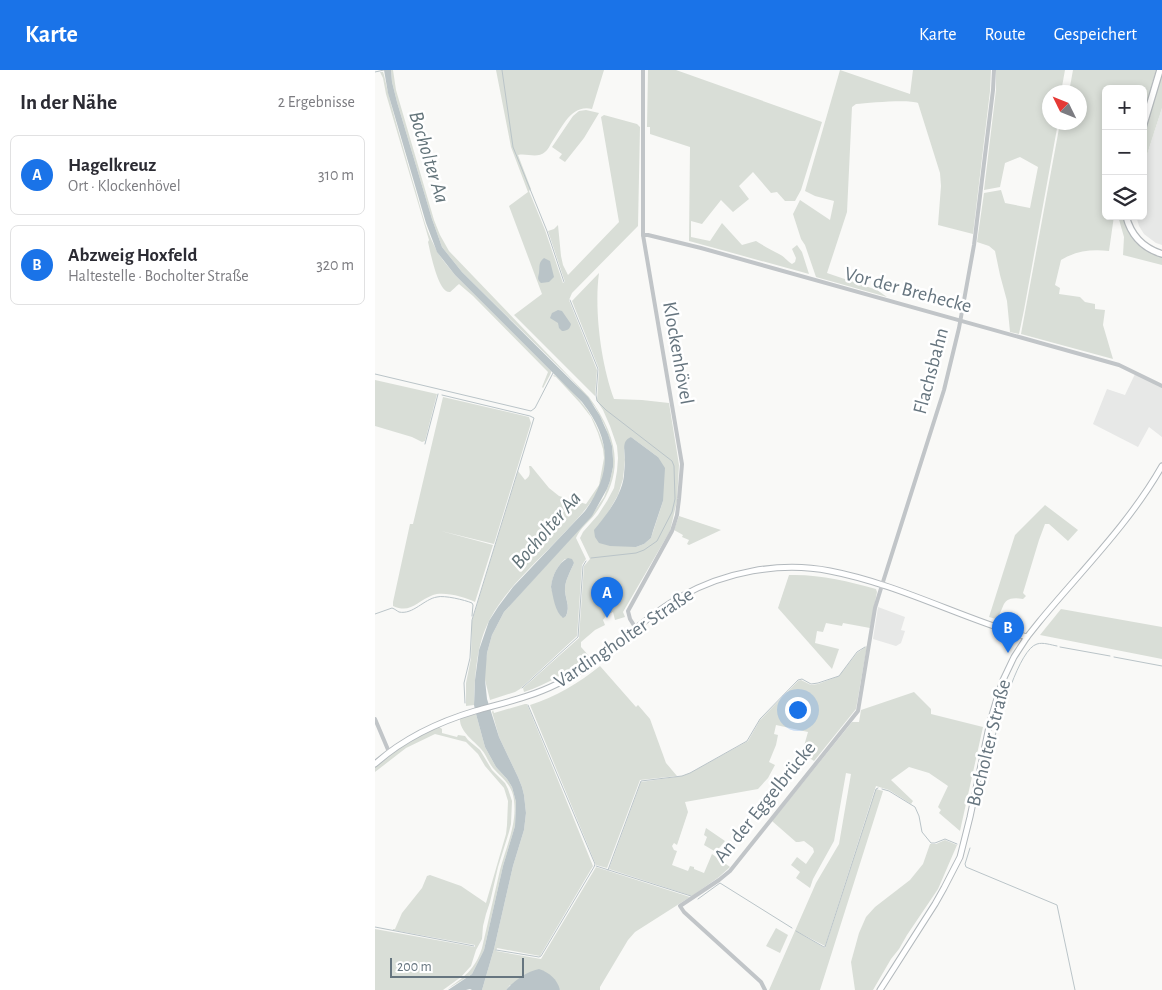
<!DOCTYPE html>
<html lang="de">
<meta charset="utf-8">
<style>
:root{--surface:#fff;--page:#f2f2f3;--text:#2b2b33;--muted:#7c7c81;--line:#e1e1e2;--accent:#1a73e8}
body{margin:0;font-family:"Alegreya Sans",sans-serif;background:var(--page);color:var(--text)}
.controls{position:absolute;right:15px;top:15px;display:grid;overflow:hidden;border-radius:8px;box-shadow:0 2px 8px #0003}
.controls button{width:45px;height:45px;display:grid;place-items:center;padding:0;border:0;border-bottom:1px solid var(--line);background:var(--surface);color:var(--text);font:25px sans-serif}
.compass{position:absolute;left:667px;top:15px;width:45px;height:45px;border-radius:50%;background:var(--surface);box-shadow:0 2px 8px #0003;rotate:313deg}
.scale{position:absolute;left:15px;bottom:12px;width:134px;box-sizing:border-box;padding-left:5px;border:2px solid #66757f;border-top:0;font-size:14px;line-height:18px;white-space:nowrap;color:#66757f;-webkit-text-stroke:4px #fff;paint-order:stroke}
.you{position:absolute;left:422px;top:639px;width:18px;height:18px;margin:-12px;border:4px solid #fff;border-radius:50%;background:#1a73e8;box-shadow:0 0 0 8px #1a73e833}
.badge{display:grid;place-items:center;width:32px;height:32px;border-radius:50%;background:var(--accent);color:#fff;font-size:16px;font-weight:700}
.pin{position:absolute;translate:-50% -41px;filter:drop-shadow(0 1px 2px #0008)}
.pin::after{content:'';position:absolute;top:26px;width:18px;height:15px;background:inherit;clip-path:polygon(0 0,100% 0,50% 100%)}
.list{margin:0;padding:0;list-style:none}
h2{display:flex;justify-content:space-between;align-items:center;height:65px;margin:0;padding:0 20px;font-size:21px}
h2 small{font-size:16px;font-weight:400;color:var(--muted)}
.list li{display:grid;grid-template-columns:32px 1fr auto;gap:15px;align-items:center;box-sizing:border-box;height:80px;margin:0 10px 10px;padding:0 10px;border:1px solid var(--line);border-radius:8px}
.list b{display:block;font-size:19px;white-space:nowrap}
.list p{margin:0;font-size:16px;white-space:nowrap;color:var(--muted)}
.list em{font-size:16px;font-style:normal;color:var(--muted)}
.icon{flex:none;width:28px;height:28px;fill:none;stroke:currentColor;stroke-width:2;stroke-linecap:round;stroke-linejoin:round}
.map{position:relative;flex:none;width:787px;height:920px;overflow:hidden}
header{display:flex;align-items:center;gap:30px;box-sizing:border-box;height:70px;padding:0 25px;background:var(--accent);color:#fff}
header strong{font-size:24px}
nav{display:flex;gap:28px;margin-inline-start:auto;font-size:18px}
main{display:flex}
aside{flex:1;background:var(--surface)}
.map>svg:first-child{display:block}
</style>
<header>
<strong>Karte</strong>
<nav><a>Karte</a><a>Route</a><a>Gespeichert</a></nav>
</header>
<main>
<aside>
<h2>In der Nähe<small>2 Ergebnisse</small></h2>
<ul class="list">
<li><span class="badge">A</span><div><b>Hagelkreuz</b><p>Ort · Klockenhövel</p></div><em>310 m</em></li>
<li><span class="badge">B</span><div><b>Abzweig Hoxfeld</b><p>Haltestelle · Bocholter Straße</p></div><em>320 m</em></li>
</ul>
</aside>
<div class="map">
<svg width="787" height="920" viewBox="0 0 787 920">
<rect width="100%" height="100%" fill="#f9f9f7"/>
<g fill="#e7e8e7">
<polygon points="787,38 787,175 781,173 769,164 764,156 761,146 768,146 768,97"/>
<polygon points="760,304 787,318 787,367 774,357 763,377 718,354 732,319 750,325"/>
<polygon points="503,537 530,547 526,560 530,561 526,573 521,576 498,569"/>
</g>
<g fill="#d9ded7" fill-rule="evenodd">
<path d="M16,0H18L21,20L59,150L65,165L74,181L214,327C243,367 251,402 220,444C214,452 205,458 201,468L211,489L207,495L202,566L145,619L140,622L115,630L110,610V595L112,583L117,565L129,542L216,446L229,427L235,411L238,397V389L237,376L230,356L220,337L197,310L87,202L67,177L57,149L22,32L17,12ZM190,489L199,493C196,500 191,509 190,517C189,527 196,536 191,546L187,547L183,541L176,517C177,507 182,496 190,489Z"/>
<path d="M121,0H229L217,39C196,34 187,58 177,72C175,75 173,80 170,82C162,89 152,83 143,85L156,119L154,121L170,160L188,213L190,212L173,161L179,159L183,155L186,186L188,195L193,205L244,152L226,47L229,45L262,54L265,57L263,156L197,223L194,230L222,300L220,326L139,245L167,224L134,136L153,122L136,77Z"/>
<path d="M273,0H301L447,52L426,120L420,131H410L402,122L396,123L378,102L364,116L374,129L358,142L346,130L327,154L316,151V167L335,171L347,153L367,175L381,171C389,176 396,180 404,184C409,186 412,191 417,194L420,192L421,188L417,179L422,175L427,182L434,204L314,171L315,77L275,64V57H272Z"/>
<path d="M465,0L535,24L538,0H616L615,21L598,164L563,155L566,116L565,103L543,33C533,29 494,33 481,34L477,37L472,142L452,203L502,220L512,227L441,207L430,175L426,169L418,144L425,130L455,150L459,131L440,126L430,121Z"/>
<polygon points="621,0 690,0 686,22 674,22 674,52 683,53 649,240 644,264 635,262 632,231 625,205 620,181 614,176 602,172 609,123 626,120 630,133 655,138 663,97 645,87 630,93 625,117 609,120 621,20"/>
<path d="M698,0H781L768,46V19H731V146H739L734,181C716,179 701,181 686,190L680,215L685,218L684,224L705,227L710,232L720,234V239L730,240L728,255L738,289L646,264L685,53L704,52V22H694Z"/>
<path d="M5,2H8L9,5C17,41 28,76 38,112C45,133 49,157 60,177C65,188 73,196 80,205L176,301V303L168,318L167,317L173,302L98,226L84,214C81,216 77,221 75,222C63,224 55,180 53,172L54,170L11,24L8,8Z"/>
<polygon points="787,4 787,38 768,97 768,67"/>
<polygon points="211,40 224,43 209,68 190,92 184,88 187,84 177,77 198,46 204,41"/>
<path d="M743,146H748C753,170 765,179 787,186V195L748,185L749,167Z"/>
<path d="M224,203C219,240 226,294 239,329L267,330L294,333L304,395L302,431L295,461L248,542L250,547L240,550L238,542L232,545L228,550L230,555L220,560L206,572V577L214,586C193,601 174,614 149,622L148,618L204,568L209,496L215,489L205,468L208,462L223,445L232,431L239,418L242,401L243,388L242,376L235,356L228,340L222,331L224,299L197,231ZM256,367L283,387L288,417V431L276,468L269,474L261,477L225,453L231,446L243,425L248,409L250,390L249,380Z"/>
<path d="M179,305C184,308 188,313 193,317C204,329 213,339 220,353C226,366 231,379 231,393C229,422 208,443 189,463C164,490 132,517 115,549C101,575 100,606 99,635L91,636V613L96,588L97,551L143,401L150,410C156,406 155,402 154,396H156L174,418L184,426L211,434L224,415L229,388L228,379L223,363L216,347L205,333L181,307L178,306Z"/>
<polygon points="0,310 62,324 50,371 47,372 37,367 0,356"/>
<path d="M68,327L154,347L156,353L119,474L66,461L118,475L100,532C91,527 68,521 58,525C42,531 36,544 18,536V532L35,454H38Z"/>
<path d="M670,435L703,460L693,471L674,454H670L664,470L648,523L651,526L648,529C624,525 631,539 621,549L614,547L640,465Z"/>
<polygon points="304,446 346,460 314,475 312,474 314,470 307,467 308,465 299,460"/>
<path d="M414,505C444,504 472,511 501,519L502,522L495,558L468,553L467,556L451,553L448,562L442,561L440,573L464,579L457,599L403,538Z"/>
<polygon points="686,539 787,557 787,589 665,565"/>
<polygon points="492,576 481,639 439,691 427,683 433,662 401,655 399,664 403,665 401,675 394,692 400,695 393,708 383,719 310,732 313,742 302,775 299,773 297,776 299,780 302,781 297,795 313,801 315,796 319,797 319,799 329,803 337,784 355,797 344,807 317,826 234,799 266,712 307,706 315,703 373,671 385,650 423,611 426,610 436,615 443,614 464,606 482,583"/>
<path d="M225,596L261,637L263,635L275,649L291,693L302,706L265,710L232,798L221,795L155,635C180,627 204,613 225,596Z"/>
<polygon points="539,622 556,639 556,644 608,657 585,761 564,743 566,740 563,737 573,716 554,703 534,697 516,710 538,731 536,734 514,720 501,716 450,876 421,861 450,878 501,719 508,721 445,920 394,920 441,813 464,774 476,704 471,703 459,771 438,809 435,818 421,808 425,802 416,795 422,787 431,794 439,782 438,778 429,771 424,772 421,772 397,751 477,652 484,652 486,640"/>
<polygon points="150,634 152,634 218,796 165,886 122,878 121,881 166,889 221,797 315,827 260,862 253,870 225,917 225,920 185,920 185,919 135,915 131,920 107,920 119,879 138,796 149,760 151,743 149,725 147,717 143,707 124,667 117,642 118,640 119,643"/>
<path d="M101,644L110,677L121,697L132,709L137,717L141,732L140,756L128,796L109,880L97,904L71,920C89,907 100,900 107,878C113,852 119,826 125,800C131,776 144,751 138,725C135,713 126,707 118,698C113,692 111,684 106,679C98,670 84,661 85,648Z"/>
<path d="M63,656L67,659V663L82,667L83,665L90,666L93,670L105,680L117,700L130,713L133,719L137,731L136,754L134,762L123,797L115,832L111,844L108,856L107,869L101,880L96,896L86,907L68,920H0V859L100,877V875L18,860V859H20L27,843L47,818L52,806L55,805L86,816L111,833L131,764L132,755L133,731L129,718L110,696L103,684L91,672L60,664L31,678L0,702V696C20,680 41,668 63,656Z"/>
<polygon points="331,758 350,771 341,782 329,775 332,767 329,765"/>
<polygon points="570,770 582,775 563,819 532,865 524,879 516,889 498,920 480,920 476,892 484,863 491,847 500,837 535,810 548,794 555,774 561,774"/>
<polygon points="401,858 413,865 405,883 391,876"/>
</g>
<g fill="#bac4c8">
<path d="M9,0H16L17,12L22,32L57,149L67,177L87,202L213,327L225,346L233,364L237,376L238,389V397L235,411L232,419L217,446L129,542L117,565L112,583L110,610L112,629L124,667L143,707L147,717L149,725L151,743L149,760L138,796L119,879L107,920H97L95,919L91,920H73L97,904L109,880L128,796L140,756L141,732L137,717L132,709L121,697L110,677L101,644L99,635L100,610L104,580L114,551L123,537L138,517L210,441C238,402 236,369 207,332L80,205L62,182L51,153L13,23Z"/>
<path d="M169,188L175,191L179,207L174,212L166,213C162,209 163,208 164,203C165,196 163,193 169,188Z"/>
<path d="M183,240L187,241L196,254C195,259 192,261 187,261L184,258L183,253L175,248L177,243Z"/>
<path d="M256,367L283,387L290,398L288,431L278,461L276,468L269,474L261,477L235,476L224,473L220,467L219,460C232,444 246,427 249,406C249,401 250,396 250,391C250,381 246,371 256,367Z"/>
<path d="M193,488L197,489L199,493C196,500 191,509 190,517C189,527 196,536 191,546L188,548C180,542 178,526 176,517C177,506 183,493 193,488Z"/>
<path d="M164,899C175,903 182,909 185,920H131C140,910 151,902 164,899Z"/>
</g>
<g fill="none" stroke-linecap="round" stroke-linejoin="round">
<g stroke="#bac4c8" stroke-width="1">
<polyline points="127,0 138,77 172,161 189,212"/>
<polyline points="0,2 9,0"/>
<polyline points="195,230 223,299 221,325 222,331 231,340 297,391 299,396 300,429 297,442 282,471 269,480 261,483 216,488"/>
<polyline points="0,304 156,341 160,338 178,303"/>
<polyline points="67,325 155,346 159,348 97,550 95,588 89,613 90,633"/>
<polyline points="50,374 63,324"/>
<path d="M0,544L17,538C20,539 22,541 24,542C38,545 49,529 62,527C69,525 90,530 97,533L98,535L97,546"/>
<polyline points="685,577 735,586"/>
<polyline points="739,587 787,596"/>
<polyline points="147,618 203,567 208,496 211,491"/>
<path d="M620,666C625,647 644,579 662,574C668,572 676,575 682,576"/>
<polyline points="507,719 514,721 540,737 544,746 547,762 556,773 560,773 570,769 582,774"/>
<polyline points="595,778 590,794 591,797 682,835 700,920"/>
<polyline points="221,796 316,826"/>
<polyline points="233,800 266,711 307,706 315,703 372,671 385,649 423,610 427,609 436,614 443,613 464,606 482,582 490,577"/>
<polyline points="323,829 345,813 417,858"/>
<polyline points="0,857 99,876"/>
<polyline points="421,861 449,877 450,877 501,719 503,718"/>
<polyline points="121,880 164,887 166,886 219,797 220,794 153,635"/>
</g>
<g stroke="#b3b9bd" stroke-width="7">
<g id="secondary">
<path d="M0,694C29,668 63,652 100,641C128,633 156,627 182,614C228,592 261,552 305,527C349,502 405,491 455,501C523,514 586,548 652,567"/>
<path d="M505,920L560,834L569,818L585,787L595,747L615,652L623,625L628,610L639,587L652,567L664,552C706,501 754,454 787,396"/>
</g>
</g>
<g stroke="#b4b9bc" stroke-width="8">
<g id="primary">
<polyline points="768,57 785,0"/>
<path d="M751,146C756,166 768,178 787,184"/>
</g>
</g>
<g stroke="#c1c5c8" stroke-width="4">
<polyline points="268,165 273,165 326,178 744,295 787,316"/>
<polyline points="260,557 255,549 253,541 297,461 302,445 304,429 307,394 268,165 268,0"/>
<polyline points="0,649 14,682"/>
<polyline points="390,920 386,912 309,842 305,836 344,810 355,801 483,641 500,538 507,515 569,320 584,258 599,175 618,20 619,0"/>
</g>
<use href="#secondary" stroke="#fff" stroke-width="5"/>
<use href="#primary" stroke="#fff" stroke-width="5.5"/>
</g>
<g text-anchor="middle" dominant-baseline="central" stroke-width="5" stroke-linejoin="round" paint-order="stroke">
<g font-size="20" fill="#66757f" stroke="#fff">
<text transform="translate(533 220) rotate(15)">Vor der Brehecke</text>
<text transform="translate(303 283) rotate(80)">Klockenhövel</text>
<text transform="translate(556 301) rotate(-75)">Flachsbahn</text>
<text transform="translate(249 568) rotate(-34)">Vardingholter Straße</text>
<text transform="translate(614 673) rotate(-76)">Bocholter Straße</text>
<text transform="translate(390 732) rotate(-51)">An der Eggelbrücke</text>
</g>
<g font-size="21" font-style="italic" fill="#627379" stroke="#fff">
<text transform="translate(54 87) rotate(73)">Bocholter Aa</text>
<text transform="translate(171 460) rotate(-49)">Bocholter Aa</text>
</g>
</g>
</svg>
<div class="controls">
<button>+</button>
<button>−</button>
<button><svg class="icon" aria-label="layers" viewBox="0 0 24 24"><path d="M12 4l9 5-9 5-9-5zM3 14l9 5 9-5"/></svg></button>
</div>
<svg class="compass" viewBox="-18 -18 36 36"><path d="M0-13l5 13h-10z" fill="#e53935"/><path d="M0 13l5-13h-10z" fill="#7c7c81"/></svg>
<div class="scale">200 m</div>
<div class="you"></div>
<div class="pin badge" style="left:232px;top:548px">A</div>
<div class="pin badge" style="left:633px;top:583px">B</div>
</div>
</main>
